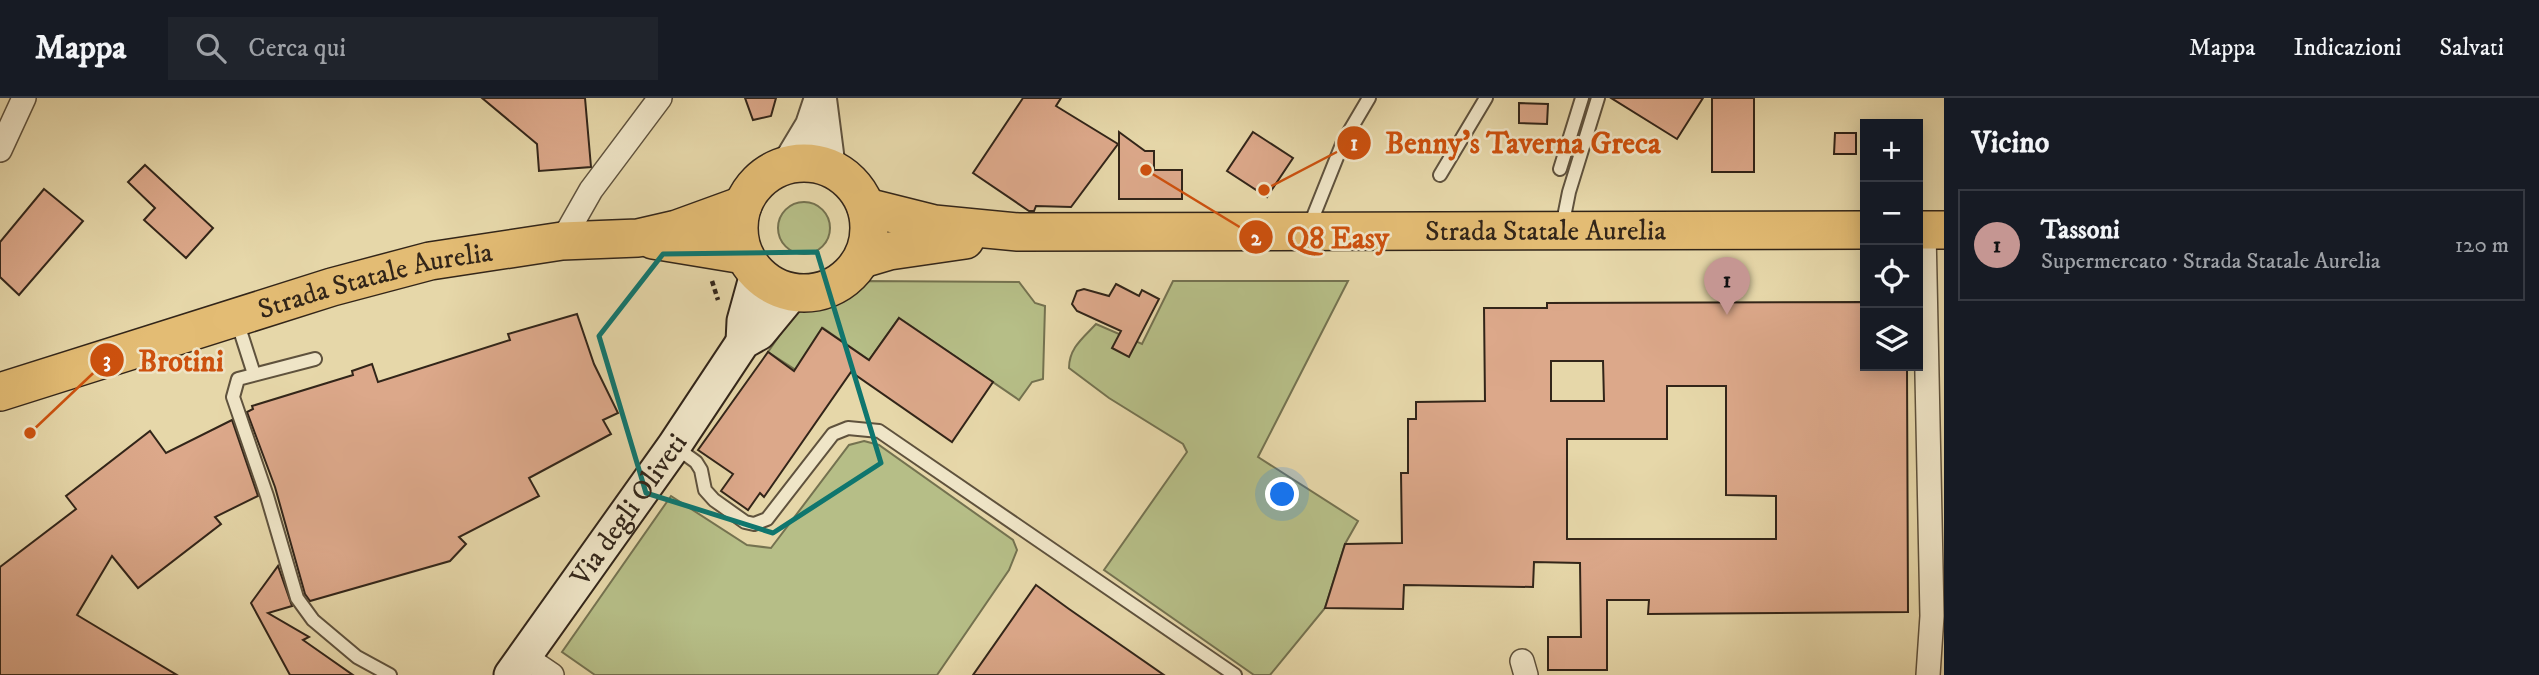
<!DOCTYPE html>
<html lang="it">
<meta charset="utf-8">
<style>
:root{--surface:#171b24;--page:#20242c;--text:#f1f3f6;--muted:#9ea1a6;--line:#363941;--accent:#c59692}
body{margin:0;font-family:"IM FELL DW Pica",serif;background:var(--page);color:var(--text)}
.controls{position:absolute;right:21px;top:21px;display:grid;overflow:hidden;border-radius:0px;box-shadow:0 4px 18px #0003}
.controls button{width:63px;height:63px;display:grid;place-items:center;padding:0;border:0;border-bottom:2px solid var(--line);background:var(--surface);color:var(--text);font:35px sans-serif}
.you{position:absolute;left:1283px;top:397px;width:24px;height:24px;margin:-18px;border:5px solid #fff;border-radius:50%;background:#1a73e8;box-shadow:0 0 0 10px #1a73e833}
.badge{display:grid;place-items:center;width:46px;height:46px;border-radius:50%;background:var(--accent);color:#111;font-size:23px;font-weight:700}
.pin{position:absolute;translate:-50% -58px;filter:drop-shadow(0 2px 4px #0008)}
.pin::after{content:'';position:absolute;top:37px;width:24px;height:21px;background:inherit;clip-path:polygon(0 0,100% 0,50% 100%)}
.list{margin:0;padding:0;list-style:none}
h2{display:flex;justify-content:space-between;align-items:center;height:91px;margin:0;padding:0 28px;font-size:30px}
h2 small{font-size:23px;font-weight:400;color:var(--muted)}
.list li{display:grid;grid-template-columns:46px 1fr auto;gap:21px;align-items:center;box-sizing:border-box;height:112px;margin:0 14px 14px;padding:0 14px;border:2px solid var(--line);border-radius:0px}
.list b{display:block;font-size:26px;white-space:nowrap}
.list p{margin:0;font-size:23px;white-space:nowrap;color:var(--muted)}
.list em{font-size:23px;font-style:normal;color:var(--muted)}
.icon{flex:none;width:38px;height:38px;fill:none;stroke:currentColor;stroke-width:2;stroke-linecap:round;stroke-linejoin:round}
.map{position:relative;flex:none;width:1944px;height:577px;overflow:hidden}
header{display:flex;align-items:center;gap:42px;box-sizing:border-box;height:98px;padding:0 35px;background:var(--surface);border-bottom:2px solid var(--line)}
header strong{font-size:33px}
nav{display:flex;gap:38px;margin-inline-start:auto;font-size:24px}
.search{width:490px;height:63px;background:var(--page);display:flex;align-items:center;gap:18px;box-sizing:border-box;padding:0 24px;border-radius:0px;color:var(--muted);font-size:26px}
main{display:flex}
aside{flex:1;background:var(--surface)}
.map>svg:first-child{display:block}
</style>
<header>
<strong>Mappa</strong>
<div class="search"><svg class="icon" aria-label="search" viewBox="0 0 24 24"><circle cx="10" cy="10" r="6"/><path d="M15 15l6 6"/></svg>Cerca qui</div>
<nav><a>Mappa</a><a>Indicazioni</a><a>Salvati</a></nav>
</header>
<main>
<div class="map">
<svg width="1944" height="577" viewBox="0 0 1944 577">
<rect width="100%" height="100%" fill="#e6d7a9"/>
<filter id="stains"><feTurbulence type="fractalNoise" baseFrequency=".00286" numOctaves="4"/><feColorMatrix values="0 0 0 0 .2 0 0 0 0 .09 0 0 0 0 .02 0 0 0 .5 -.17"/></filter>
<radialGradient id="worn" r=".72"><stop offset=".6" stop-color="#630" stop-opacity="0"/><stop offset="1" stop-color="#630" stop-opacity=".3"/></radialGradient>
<g fill="#b6be87" stroke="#747250" stroke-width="2">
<circle cx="804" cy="130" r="26"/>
<polygon points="864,183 1019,184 1035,205 1045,208 1043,281 1032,284 1019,302 899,220 869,262 823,230 799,274 768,254 795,215 845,201"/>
<path d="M1173,183H1348L1258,359L1358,423L1345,446L1325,510L1270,577H1254L1104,472L1187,354L1183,346L1109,300L1069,270C1069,250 1083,240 1096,226L1142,246Z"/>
<polygon points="864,343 879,347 1013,442 1017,452 1009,472 937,577 595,577 562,554 671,398 747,447 771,450 849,347"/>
</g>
<g fill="#dca88a" stroke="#322519" stroke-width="2" fill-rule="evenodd">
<polygon points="482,0 585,0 591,69 539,73 537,46"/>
<polygon points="745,0 776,0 771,18 753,22"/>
<polygon points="1023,0 1061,0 1056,8 1118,46 1071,109 1036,108 1034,113 1029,113 973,75"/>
<polygon points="1611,0 1703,0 1677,41"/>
<rect x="1712" y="0" width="42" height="74"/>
<polygon points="1519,5 1548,6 1547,26 1519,25"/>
<polygon points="1119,34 1145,53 1154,53 1154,72 1182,72 1182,101 1119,101"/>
<polygon points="1253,34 1293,60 1267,99 1227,73"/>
<polygon points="1835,35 1856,35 1856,56 1834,56"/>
<polygon points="145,67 213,130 186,160 144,122 155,110 128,84"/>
<polygon points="44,91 83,123 19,197 0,179 0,144"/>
<polygon points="1116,186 1139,198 1142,192 1159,201 1129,259 1112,250 1121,233 1077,213 1072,206 1077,193 1084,191 1109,198"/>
<path d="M1865,204V268H1907L1908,514L1648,516L1649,502H1607V572H1548V539H1581L1580,465L1534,464L1533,489L1404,487L1403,511L1325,510L1345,446L1402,445L1401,375H1408V321H1416V304L1485,303L1484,210H1547V205ZM1551,263H1603L1604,303H1551ZM1667,288H1726V397L1776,398V441H1567V341H1667Z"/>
<polygon points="577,216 594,266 618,315 603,322 611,336 529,380 539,398 459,439 466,446 450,463 310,503 305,496 275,389 247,314 253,311 252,308 353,277 352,273 372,266 378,284 510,242 508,236"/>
<polygon points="899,220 993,284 952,344 851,274 764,399 760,395 748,412 721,393 733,376 698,352 768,254 794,273 822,230 869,262"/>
<polygon points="232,322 258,398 215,419 221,426 138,490 112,458 77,517 177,577 0,577 0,469 76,411 66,398 150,333 166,355"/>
<polygon points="278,468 292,508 268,515 309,539 303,542 353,577 290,577 251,505"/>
<polygon points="1036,487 1069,511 1164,577 973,577"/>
</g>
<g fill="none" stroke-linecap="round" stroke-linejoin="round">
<g stroke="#5f523d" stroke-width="16">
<g id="service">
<polyline points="1560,71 1582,0"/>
<polyline points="1440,77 1486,0"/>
<polyline points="1309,129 1343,44 1369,0"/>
<polyline points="1562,129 1569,94 1598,0"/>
<polyline points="237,223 254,276"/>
<polyline points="315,261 238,281 233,299 267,398 297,500 313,522 357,559 390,577"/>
<polyline points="674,348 696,364 701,372 705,392 714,402 745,424 754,426 767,421 833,336 848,330 879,333 1235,577"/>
</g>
</g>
<g stroke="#5f523d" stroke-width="26">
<g id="minor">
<polyline points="0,52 24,0"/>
<polyline points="1924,132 1932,518 1928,577"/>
<polyline points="562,143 591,92 660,0"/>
<polyline points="524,558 552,577"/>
<polyline points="1522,563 1526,577"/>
</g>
</g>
<g stroke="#5f523d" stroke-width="32">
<g id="tertiary">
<polyline points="822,1 831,71"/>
<polyline points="786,67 810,27 819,0"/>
</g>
</g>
<g stroke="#322519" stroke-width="37">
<g id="secondary">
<polyline points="743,244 744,223 757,176"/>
<path id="s1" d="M511,577L674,348L743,244L759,235L792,195"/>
</g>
</g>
<g stroke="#322519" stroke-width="40">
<g id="primary">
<circle cx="804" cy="130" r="65"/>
<path id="s2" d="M866,109L934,126L1018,134L1865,132"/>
<polyline points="1918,132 1944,132"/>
<polyline points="653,142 744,157"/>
<polyline points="862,161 889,153 965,142"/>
<path id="s3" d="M0,294L332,189L430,163L562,143L638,140L677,131L743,107"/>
</g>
</g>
<polyline stroke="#322519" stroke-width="4.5" stroke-dasharray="5 3.5" stroke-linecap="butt" points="712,183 718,202"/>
<use href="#service" stroke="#efe5c7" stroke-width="12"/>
<use href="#minor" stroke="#efe5c7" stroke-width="23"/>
<use href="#tertiary" stroke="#efe5c7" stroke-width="28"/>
<use href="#secondary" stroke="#efe5c7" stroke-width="33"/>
<use href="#primary" stroke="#e3bc74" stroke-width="37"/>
</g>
<path fill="none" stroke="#0f766e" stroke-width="5" stroke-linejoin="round" d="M817,154L881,365L773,435L646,395L599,238L663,156Z"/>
<g text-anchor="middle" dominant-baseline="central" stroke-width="5" stroke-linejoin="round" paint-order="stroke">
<g font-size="28" fill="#322519" stroke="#efe5c7">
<text stroke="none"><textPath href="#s2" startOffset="682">Strada Statale Aurelia</textPath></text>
<text stroke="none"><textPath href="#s3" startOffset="392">Strada Statale Aurelia</textPath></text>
<text stroke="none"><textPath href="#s1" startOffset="203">Via degli Oliveti</textPath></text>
</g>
</g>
<path fill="none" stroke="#cd510e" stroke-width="2.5" d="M1264 92L1354 45M1146 72L1256 139M30 335L107 262"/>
<g fill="#cd510e" stroke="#efe5c7" stroke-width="2.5">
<circle cx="1264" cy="92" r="7"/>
<circle cx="1146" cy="72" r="7"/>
<circle cx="30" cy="335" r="7"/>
<circle cx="1354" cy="45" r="18"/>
<circle cx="1256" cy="139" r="18"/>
<circle cx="107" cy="262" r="18"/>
</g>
<g font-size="21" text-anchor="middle" font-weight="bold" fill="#fff">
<text x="1354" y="52">1</text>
<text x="1256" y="147">2</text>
<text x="107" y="269">3</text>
</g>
<g font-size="30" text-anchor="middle" font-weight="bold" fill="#cd510e" stroke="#efe5c7" stroke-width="5" stroke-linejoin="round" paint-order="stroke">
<text x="1523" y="55">Benny's Taverna Greca</text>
<text x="1338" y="150">Q8 Easy</text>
<text x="181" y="273">Brotini</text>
</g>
<rect width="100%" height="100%" filter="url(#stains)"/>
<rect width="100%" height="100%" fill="url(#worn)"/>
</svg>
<div class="controls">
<button>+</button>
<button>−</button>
<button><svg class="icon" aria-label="locate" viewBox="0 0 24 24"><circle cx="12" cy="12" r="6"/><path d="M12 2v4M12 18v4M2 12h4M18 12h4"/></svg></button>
<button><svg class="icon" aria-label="layers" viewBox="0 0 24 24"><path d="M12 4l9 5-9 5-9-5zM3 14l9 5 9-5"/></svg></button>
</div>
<div class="you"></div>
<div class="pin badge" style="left:1727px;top:217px">1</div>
</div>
<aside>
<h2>Vicino<small></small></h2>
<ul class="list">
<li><span class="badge">1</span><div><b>Tassoni</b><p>Supermercato · Strada Statale Aurelia</p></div><em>120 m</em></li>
</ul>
</aside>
</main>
